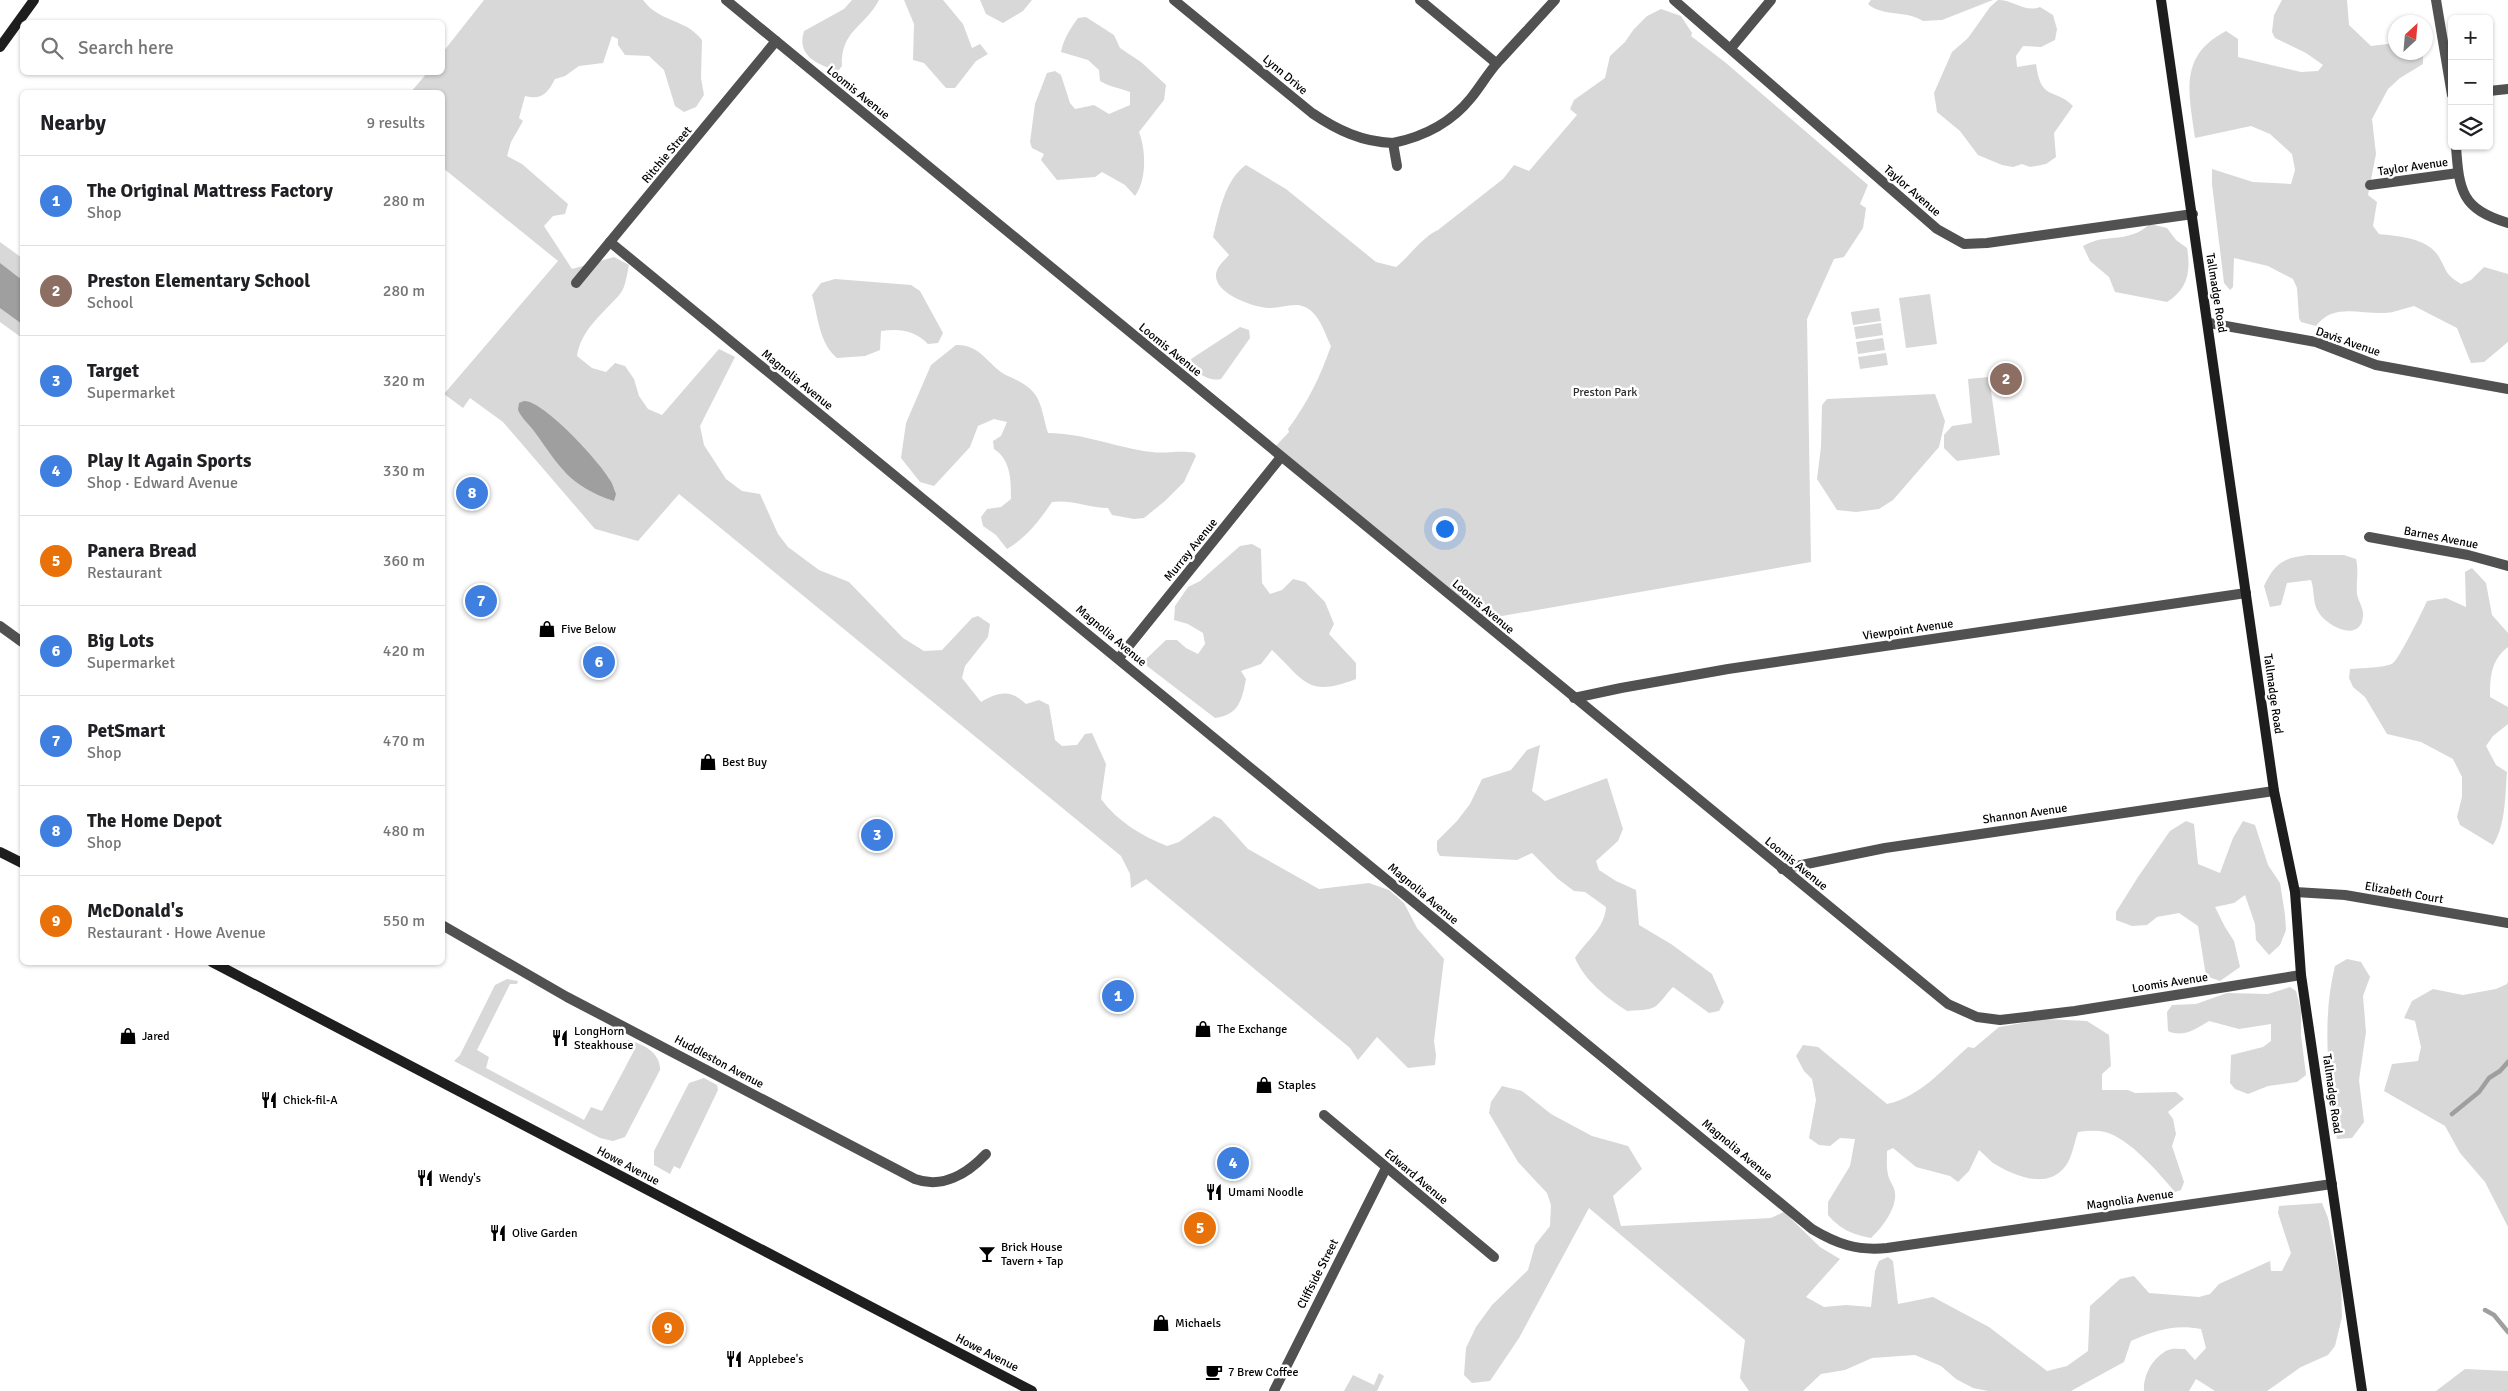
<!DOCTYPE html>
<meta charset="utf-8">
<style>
:root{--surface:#fff;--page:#f6f6f6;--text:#202124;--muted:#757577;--line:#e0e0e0;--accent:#000}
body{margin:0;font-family:Signika,sans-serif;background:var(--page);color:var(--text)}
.controls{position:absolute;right:15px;top:15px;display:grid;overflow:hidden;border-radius:8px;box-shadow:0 1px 4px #0004}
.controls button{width:45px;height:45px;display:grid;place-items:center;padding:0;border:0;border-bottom:1px solid var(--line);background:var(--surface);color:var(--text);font:25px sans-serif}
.compass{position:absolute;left:2388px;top:15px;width:45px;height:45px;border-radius:50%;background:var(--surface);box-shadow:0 1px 4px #0004;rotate:26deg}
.you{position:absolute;left:1444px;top:528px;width:18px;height:18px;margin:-12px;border:4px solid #fff;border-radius:50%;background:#1a73e8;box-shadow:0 0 0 8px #1a73e833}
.badge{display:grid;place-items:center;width:32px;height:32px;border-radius:50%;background:var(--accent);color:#fff;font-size:16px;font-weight:700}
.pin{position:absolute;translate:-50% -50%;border:2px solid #fff;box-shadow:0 1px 5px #0006}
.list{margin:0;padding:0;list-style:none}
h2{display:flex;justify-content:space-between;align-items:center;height:65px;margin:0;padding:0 20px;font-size:21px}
h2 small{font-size:16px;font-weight:400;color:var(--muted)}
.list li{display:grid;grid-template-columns:32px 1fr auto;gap:15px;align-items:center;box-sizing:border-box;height:90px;padding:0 20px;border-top:1px solid var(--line)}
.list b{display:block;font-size:19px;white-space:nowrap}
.list p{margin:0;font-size:16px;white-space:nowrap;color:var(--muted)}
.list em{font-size:16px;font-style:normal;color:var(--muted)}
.icon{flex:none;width:28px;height:28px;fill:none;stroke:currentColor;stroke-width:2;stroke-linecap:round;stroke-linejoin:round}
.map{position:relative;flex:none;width:2508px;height:1391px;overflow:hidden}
.search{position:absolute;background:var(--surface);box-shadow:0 1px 4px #0004;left:20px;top:20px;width:425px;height:55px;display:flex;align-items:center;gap:12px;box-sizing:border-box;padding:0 18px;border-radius:8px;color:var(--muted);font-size:19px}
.panel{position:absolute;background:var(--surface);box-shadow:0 1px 4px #0004;left:20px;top:90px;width:425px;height:875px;border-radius:8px}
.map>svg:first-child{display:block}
</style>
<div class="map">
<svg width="2508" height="1391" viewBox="0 0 2508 1391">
<rect width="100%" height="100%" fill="#fff"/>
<g fill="#d8d8d8">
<path d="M484,0H643C655,16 670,18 687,27C692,30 698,35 702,40L701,78L704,95L696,107L684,112L675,106L664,70L649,56L625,55L618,45V39L612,36L603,63L579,66L565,76L555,79C547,94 542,100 525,96L519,118L523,121L511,142L507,156L522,164L568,204L565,214L553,216L544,226L572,269L614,257L629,265C627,273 626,287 620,294C603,314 581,329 577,356L592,368L606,372L615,363L625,366L634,379L639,396L648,409L662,415L719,349L735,357L700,426L704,445L726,479L742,491L760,494L778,534L788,547L819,570L849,582L903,638L924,651L942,650L972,618L978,616L990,624L988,637L965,666L962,678L981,702C998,692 1011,689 1026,704L1039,700L1049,705L1055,740L1062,746L1077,745L1085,734L1092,733L1106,764L1101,799C1118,822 1142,836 1167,846L1179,842L1214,816L1221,819L1248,849L1319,889L1369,883L1389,890L1404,903L1417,928L1444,959L1434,1041L1436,1055L1435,1065L1408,1068L1377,1037L1358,1060L1350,1048L1146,879L1131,888L1130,874L1121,856L679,494L638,541L595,529L503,422L470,398L463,408L444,394L558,261L443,168L442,92H411L427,73L442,72L443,52Z"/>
<path d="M852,0H879C865,27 840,31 842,66L838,71C818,65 796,56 804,31L844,9Z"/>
<polygon points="904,0 943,0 963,24 972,48 980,44 988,54 976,61 955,88 946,88 924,63 913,60 914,24"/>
<polygon points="980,0 1032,0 1023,11 1003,23 986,14"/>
<path d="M1871,0H1993L1942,20L1923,21C1907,10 1882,17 1868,4Z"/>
<path d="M1998,0C2014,0 2025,13 2040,7L2053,15L2057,29L2055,40L2041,47L2023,46L2016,56L2017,67L2036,64C2041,102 2054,87 2073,106L2054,133L2056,157L2046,164L2030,167L2022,164L2013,167L2002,165L1978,155L1960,131L1937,112L1934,93L1952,52L1968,38L1990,7Z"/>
<path d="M2282,0H2347L2349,25L2371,46L2395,43L2396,52L2423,53V64L2400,78L2388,89L2372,119L2376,154L2368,195L2377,202L2373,226L2379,234C2397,236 2426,238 2437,254C2448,270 2442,272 2461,284L2471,280L2484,267L2508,274V342L2484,362L2471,363L2457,328L2414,306C2405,308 2394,313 2384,313C2359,314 2333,303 2316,326L2301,322L2299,318L2297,288L2293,279L2268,266L2234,258L2233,287L2230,290L2224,283L2212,184V169L2253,182L2291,184L2295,170L2292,154L2270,134L2251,126L2195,138C2189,93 2178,56 2226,31L2238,39V57L2301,72L2318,71L2323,65L2306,53L2275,38L2272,32L2274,15Z"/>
<path d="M1661,9L1681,16L1692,33L1691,36L1726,63L1868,185L1860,204L1866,208L1863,228L1844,257L1834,259L1807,319L1811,562L1479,620L1272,450L1289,432L1288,429C1307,404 1321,375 1331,346C1324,332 1319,311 1302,306C1294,303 1280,308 1271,308C1255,308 1214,294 1216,274C1217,266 1224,261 1229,255L1213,237C1219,213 1225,179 1246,165L1286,189L1376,262L1396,267C1411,255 1421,238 1438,230L1503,179L1514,165L1529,171L1577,115L1570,109L1574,100L1605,78L1610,56L1625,42L1634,29L1647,16Z"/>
<path d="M1086,17L1114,35L1120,48L1141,62L1166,85L1164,100L1139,132C1146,150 1147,180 1135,196L1125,185L1102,172L1095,177L1057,180L1041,160L1044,154L1032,148L1030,142L1035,104L1047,73L1055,71L1061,75L1070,103L1075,109L1094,105L1109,114L1130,105V92C1118,87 1112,88 1100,81L1099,70L1088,60L1061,52C1064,38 1070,29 1078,18Z"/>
<path d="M2150,224L2167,228L2176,240L2187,248C2191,271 2188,289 2167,302L2115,292L2109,277L2090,261L2083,246C2107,232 2126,245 2150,224Z"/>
<polygon points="0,242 22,258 22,338 0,322"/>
<path d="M835,279L911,285L920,291L943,333L938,343L928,344C916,331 900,328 881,331L880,350L865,356L837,358C819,343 818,316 812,295L821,283Z"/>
<polygon points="1930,294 1937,344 1906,348 1899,298"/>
<polygon points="1879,308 1881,321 1853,325 1851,312"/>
<polygon points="1881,323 1883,335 1856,339 1854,327"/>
<path d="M1240,327L1249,330L1250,338L1221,379C1208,382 1193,372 1191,359Z"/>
<polygon points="1883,338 1885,350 1858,354 1856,342"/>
<path d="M956,345C979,344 987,363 1004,374C1014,379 1027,384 1034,393C1042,402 1044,422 1048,433C1084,433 1116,448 1152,452C1166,454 1179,450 1194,453L1196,456L1184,482L1165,501L1144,518L1134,519L1112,515L1108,508C1089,508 1071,499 1052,502C1040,520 1026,538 1007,549L996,535L983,526L981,517L987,509L1001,507L1011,499C1011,480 1011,460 994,449L993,441L1001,436L1007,422L994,419L978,426L970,447L934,486L920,482L901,458L906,423L931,365Z"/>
<polygon points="1886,353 1888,365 1860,369 1858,357"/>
<polygon points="1989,377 2000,455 1957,461 1944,448 1944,435 1952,426 1972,423 1968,379"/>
<polygon points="1935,394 1945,421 1939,447 1893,500 1879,509 1856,512 1837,510 1817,479 1821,447 1822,405 1827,399"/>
<path d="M1252,544L1261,549L1262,583L1270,594L1282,590L1293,579L1305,582L1325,602L1334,624L1329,634L1356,663V679C1307,698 1305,681 1272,650L1261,664L1241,671L1246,679C1242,700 1239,715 1215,718L1147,666L1145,660L1166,640H1177L1186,648L1198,654L1205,644L1203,633L1188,624L1174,620L1175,606L1188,587L1200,581L1240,546Z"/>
<path d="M2308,555H2344L2356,559C2359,571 2356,581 2357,594C2358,601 2364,608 2363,616C2361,643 2328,627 2319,613C2312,603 2315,591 2311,580L2287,583L2281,605L2270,607L2264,586C2275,563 2283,558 2308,555Z"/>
<path d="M2472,568L2486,583L2492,615L2508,633V647C2491,660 2490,677 2490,697L2508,707V724L2493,736L2486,746L2496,765L2507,772C2505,795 2506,825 2493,845L2460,825L2457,817L2462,797V777L2453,759L2421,742L2387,734L2365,697L2353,687L2349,678L2350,669C2360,668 2386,668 2393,663C2399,659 2422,612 2427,601L2446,598L2466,607L2465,572Z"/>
<path d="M1540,745L1532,791L1545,801L1607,778L1623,829L1618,841L1596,861L1599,870L1616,881L1636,890L1639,925L1671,944L1712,974L1724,1002L1719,1011L1709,1013L1673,987C1667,993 1662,1001 1656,1006C1650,1011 1635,1010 1627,1011C1606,997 1585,981 1575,958C1586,941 1605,928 1606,907L1585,892L1574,891L1558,879L1532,853L1517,860L1440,856L1437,851V841L1457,821L1470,804L1482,779L1511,770L1527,750Z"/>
<polygon points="2186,821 2194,824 2198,864 2220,873 2233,838 2243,821 2255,825 2268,865 2280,883 2285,915 2286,930 2280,945 2269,955 2256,940 2255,924 2245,895 2234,903 2215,907 2225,927 2234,941 2240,967 2220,981 2206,976 2198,926 2179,913 2157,917 2147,925 2132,926 2116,920 2116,912 2138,877 2170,831"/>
<path d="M2347,959L2361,962L2370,977L2363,996L2366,1032L2359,1080L2364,1122L2352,1138L2337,1139C2329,1082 2321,1022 2335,966Z"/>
<path d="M507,979L518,981L517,984H510L477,1050L489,1057L486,1068L584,1120L591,1107L602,1111L636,1047L627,1040C641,1043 661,1052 660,1070L625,1137L613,1141L600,1138L454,1061L460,1055L495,985Z"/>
<polygon points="2508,981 2508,1227 2485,1182 2460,1153 2445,1126 2384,1091 2392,1064 2418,1061 2421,1047 2415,1021 2404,1018 2412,1001 2433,989 2463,995 2496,989 2507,984"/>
<path d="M2290,987L2296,991L2301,1010V1035L2306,1075L2297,1082L2268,1086L2248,1094L2235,1089L2230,1083L2231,1055L2263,1047L2271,1041V1024L2239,1029L2209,1021C2196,1029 2183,1038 2168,1031L2167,1012L2172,1005L2196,1004L2227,993L2268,994Z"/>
<path d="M2046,1019L2087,1021L2109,1035L2111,1066L2102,1074V1090H2128L2135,1093L2176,1092L2184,1099L2168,1112L2173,1119L2176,1134L2172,1146L2184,1182L2181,1190L2175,1192C2159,1173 2129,1138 2105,1132C2096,1130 2087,1131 2078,1132C2074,1143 2072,1159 2064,1168C2045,1190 2013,1175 1993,1163C1988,1159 1984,1154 1979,1150L1969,1171L1958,1182L1950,1176L1916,1167L1893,1148L1887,1151C1887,1160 1886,1170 1889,1178C1891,1183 1895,1188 1895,1193C1897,1208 1882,1228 1871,1238C1852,1234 1841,1230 1828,1215V1202L1850,1166L1855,1139L1840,1138L1830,1146L1819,1145L1809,1138L1816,1100L1812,1079L1804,1071L1796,1056L1803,1045L1818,1047L1887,1104C1920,1097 1943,1069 1968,1047L1974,1048L1999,1027Z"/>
<polygon points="704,1078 717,1085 718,1090 680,1169 674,1166 670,1174 654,1165 654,1151 689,1083"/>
<path d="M1502,1086L1522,1091L1551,1114L1592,1136L1628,1146L1642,1169L1613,1196L1621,1226L1771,1218L1784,1212L1820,1247L1840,1259L1806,1297L1824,1307L1846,1305L1871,1307L1875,1271L1879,1261L1888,1257L1893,1261L1898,1304L1933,1297L1989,1327L2047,1371L2067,1366L2088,1351L2090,1306L2120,1279L2134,1276L2149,1293L2199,1297L2210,1294L2219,1284L2270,1261L2271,1271H2282L2291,1253L2278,1213L2279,1206L2322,1203L2328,1218L2341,1281L2342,1317L2335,1346L2328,1355L2301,1367L2267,1391H2215L2196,1379L2189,1391H2144C2143,1375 2153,1357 2168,1350C2173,1348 2180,1349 2185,1349L2195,1360L2206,1348L2201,1329C2175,1324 2156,1330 2131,1341L2124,1362L2071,1391H1988L1973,1388L1956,1379L1941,1366L1915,1355L1872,1358L1845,1370L1821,1374L1803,1391H1749L1740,1378L1745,1340L1589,1208L1519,1338L1490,1381L1472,1383L1464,1375L1466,1348L1476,1327L1492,1305L1528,1270L1535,1245L1550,1226L1551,1205L1547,1193L1518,1162L1489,1113L1491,1102Z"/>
<polygon points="2465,1369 2508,1371 2508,1391 2436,1391"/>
<polygon points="1379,1373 1384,1376 1377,1391 1344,1391 1353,1375 1374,1385"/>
</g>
<g fill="#9f9f9f">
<polygon points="0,263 22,280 22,324 0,308"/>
<path d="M524,401C543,400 600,462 610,480C613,484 614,490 616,494L614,501C569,486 560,467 534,431C529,424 522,419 518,410L519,403Z"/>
</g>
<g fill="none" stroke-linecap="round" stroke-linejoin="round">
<g stroke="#9f9f9f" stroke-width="4.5">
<polyline points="2452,1114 2479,1092 2489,1078 2500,1071 2508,1062"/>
<polyline points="2485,1310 2494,1315 2508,1332"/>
</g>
<g stroke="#515151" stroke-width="10">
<polyline points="726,0 1948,1004 1977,1017 2000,1020 2075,1011 2301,975"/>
<path d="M1174,0L1312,113C1337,130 1362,142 1393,143L1397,166"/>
<polyline points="1420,0 1496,63"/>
<polyline points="1674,0 1937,229 1964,244 1987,243 2193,214"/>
<polyline points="2436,0 2452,95"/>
<polyline points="1731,48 1771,0"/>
<polyline points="2489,91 2508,89"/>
<path d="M1393,143C1422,137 1451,123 1471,98C1480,87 1488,73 1498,62C1517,41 1536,21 1555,0"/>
<path d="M2456,146C2459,192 2462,209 2508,223"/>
<polyline points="2370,185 2458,173"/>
<path d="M610,242L1812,1229C1837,1244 1857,1251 1887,1248L2332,1184"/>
<polyline points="576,283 776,41"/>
<polyline points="2209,323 2316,342 2376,365 2508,389"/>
<polyline points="2369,537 2468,555 2508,566"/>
<polyline points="0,626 22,642"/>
<polyline points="1119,658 1281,457"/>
<polyline points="1574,698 1621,688 1728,669 2246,593"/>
<polyline points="1782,869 1885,848 2274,791"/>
<polyline points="2295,892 2345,895 2508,923"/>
<path d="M442,925L567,997L915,1179C942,1189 967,1174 986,1154"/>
<polyline points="1324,1115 1494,1257"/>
<polyline points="1274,1391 1386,1168"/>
</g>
<g stroke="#1e1e1e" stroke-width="10">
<polyline points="2161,0 2274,791 2295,892 2301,975 2362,1391"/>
<polyline points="0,47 34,0"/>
<polyline points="0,852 22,863"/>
<polyline points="212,962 1032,1391"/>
</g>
</g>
<defs>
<g id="shop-bare" transform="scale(1.35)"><path d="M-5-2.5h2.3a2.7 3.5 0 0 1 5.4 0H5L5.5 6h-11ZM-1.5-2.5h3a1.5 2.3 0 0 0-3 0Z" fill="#000" stroke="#fff" stroke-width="2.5" paint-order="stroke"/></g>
<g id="restaurant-bare" transform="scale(1.35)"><path d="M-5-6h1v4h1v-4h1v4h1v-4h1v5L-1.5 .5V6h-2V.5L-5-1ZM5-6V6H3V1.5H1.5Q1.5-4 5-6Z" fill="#000" stroke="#fff" stroke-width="2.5" paint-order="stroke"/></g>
<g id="bar-bare" transform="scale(1.35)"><path d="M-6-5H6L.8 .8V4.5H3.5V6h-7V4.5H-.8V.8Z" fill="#000" stroke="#fff" stroke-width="2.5" paint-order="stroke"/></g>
<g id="cafe-bare" transform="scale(1.35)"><path d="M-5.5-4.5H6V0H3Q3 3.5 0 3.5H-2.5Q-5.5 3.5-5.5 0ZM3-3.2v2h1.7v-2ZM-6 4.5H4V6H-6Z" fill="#000" stroke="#fff" stroke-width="2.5" paint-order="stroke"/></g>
</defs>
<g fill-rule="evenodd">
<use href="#shop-bare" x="547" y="629"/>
<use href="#shop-bare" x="708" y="762"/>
<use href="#shop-bare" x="1203" y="1029"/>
<use href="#shop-bare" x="128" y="1036"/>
<use href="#restaurant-bare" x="560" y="1038"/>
<use href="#shop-bare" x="1264" y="1085"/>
<use href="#restaurant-bare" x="269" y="1100"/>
<use href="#restaurant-bare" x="425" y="1178"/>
<use href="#restaurant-bare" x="1214" y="1192"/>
<use href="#restaurant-bare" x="498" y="1233"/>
<use href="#bar-bare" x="987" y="1254"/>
<use href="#shop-bare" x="1161" y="1323"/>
<use href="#restaurant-bare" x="734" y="1359"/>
<use href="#cafe-bare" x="1214" y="1372"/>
</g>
<g text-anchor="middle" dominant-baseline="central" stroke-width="5" stroke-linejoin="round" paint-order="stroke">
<g font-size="12" fill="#000" stroke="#fff">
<text transform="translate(1285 75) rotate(40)">Lynn Drive</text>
<text transform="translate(858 93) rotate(39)">Loomis Avenue</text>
<text transform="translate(667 155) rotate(-50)">Ritchie Street</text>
<text transform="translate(2413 167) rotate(-8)">Taylor Avenue</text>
<text transform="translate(1912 191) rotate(41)">Taylor Avenue</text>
<text transform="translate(2216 293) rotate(81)">Tallmadge Road</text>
<text transform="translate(2348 342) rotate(19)">Davis Avenue</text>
<text transform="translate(1170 350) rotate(39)">Loomis Avenue</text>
<text transform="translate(797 380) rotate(39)">Magnolia Avenue</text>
<text transform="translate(2441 538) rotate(11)">Barnes Avenue</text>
<text transform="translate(1191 550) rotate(-51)">Murray Avenue</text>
<text transform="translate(1483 607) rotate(40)">Loomis Avenue</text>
<text transform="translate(1908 630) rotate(-8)">Viewpoint Avenue</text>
<text transform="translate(1111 636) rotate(40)">Magnolia Avenue</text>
<text transform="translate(2273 694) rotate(82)">Tallmadge Road</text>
<text transform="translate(2025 814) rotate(-8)">Shannon Avenue</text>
<text transform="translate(1796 864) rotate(39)">Loomis Avenue</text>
<text transform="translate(2404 893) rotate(10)">Elizabeth Court</text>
<text transform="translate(1423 894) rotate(40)">Magnolia Avenue</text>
<text transform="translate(2170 983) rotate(-9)">Loomis Avenue</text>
<text transform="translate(719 1062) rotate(28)">Huddleston Avenue</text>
<text transform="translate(2332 1094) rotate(82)">Tallmadge Road</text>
<text transform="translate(1737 1150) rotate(40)">Magnolia Avenue</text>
<text transform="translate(628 1166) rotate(28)">Howe Avenue</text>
<text transform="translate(1416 1177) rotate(40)">Edward Avenue</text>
<text transform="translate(2130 1200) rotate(-8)">Magnolia Avenue</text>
<text transform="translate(1318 1274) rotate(-63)">Cliffside Street</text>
<text transform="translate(987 1353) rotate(27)">Howe Avenue</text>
</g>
<g font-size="12" fill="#2f2f2f" stroke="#fff">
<text x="1605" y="392">Preston Park</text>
</g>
<g font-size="12" fill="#000" stroke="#fff" text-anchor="start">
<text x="561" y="629">Five Below</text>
<text x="722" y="762">Best Buy</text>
<text x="1217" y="1029">The Exchange</text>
<text x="574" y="1031">LongHorn<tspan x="574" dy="14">Steakhouse</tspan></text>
<text x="142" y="1036">Jared</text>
<text x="1278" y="1085">Staples</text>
<text x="283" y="1100">Chick-fil-A</text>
<text x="439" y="1178">Wendy's</text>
<text x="1228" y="1192">Umami Noodle</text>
<text x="512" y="1233">Olive Garden</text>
<text x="1001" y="1247">Brick House<tspan x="1001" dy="14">Tavern + Tap</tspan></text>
<text x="1175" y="1323">Michaels</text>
<text x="748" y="1359">Applebee's</text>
<text x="1228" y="1372">7 Brew Coffee</text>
</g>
</g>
</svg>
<div class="controls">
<button>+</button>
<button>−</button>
<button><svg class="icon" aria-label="layers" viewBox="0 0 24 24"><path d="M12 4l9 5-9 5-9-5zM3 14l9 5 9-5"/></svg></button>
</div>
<svg class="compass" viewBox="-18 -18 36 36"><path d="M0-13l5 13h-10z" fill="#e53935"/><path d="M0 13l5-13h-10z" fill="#757577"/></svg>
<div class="you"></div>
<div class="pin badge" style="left:1118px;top:996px;background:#3f7fe0">1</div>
<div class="pin badge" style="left:2006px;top:379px;background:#8d6e63">2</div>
<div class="pin badge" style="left:877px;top:835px;background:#3f7fe0">3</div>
<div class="pin badge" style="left:1233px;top:1163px;background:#3f7fe0">4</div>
<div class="pin badge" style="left:1200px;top:1228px;background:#e8710a">5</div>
<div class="pin badge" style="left:599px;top:662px;background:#3f7fe0">6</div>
<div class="pin badge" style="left:481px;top:601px;background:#3f7fe0">7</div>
<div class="pin badge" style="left:472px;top:493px;background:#3f7fe0">8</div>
<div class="pin badge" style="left:668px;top:1328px;background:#e8710a">9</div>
<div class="search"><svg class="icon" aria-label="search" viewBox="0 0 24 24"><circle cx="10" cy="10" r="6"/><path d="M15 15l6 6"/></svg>Search here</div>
<section class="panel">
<h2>Nearby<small>9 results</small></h2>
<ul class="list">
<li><span class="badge" style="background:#3f7fe0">1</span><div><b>The Original Mattress Factory</b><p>Shop</p></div><em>280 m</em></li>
<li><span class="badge" style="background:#8d6e63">2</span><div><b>Preston Elementary School</b><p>School</p></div><em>280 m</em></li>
<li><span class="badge" style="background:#3f7fe0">3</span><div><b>Target</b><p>Supermarket</p></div><em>320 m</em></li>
<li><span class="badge" style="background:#3f7fe0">4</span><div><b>Play It Again Sports</b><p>Shop · Edward Avenue</p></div><em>330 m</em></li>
<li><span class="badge" style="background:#e8710a">5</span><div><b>Panera Bread</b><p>Restaurant</p></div><em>360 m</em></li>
<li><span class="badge" style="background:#3f7fe0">6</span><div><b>Big Lots</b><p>Supermarket</p></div><em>420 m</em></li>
<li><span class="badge" style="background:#3f7fe0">7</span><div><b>PetSmart</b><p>Shop</p></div><em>470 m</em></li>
<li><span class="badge" style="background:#3f7fe0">8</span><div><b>The Home Depot</b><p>Shop</p></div><em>480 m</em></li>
<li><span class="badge" style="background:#e8710a">9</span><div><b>McDonald's</b><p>Restaurant · Howe Avenue</p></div><em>550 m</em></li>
</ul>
</section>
</div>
